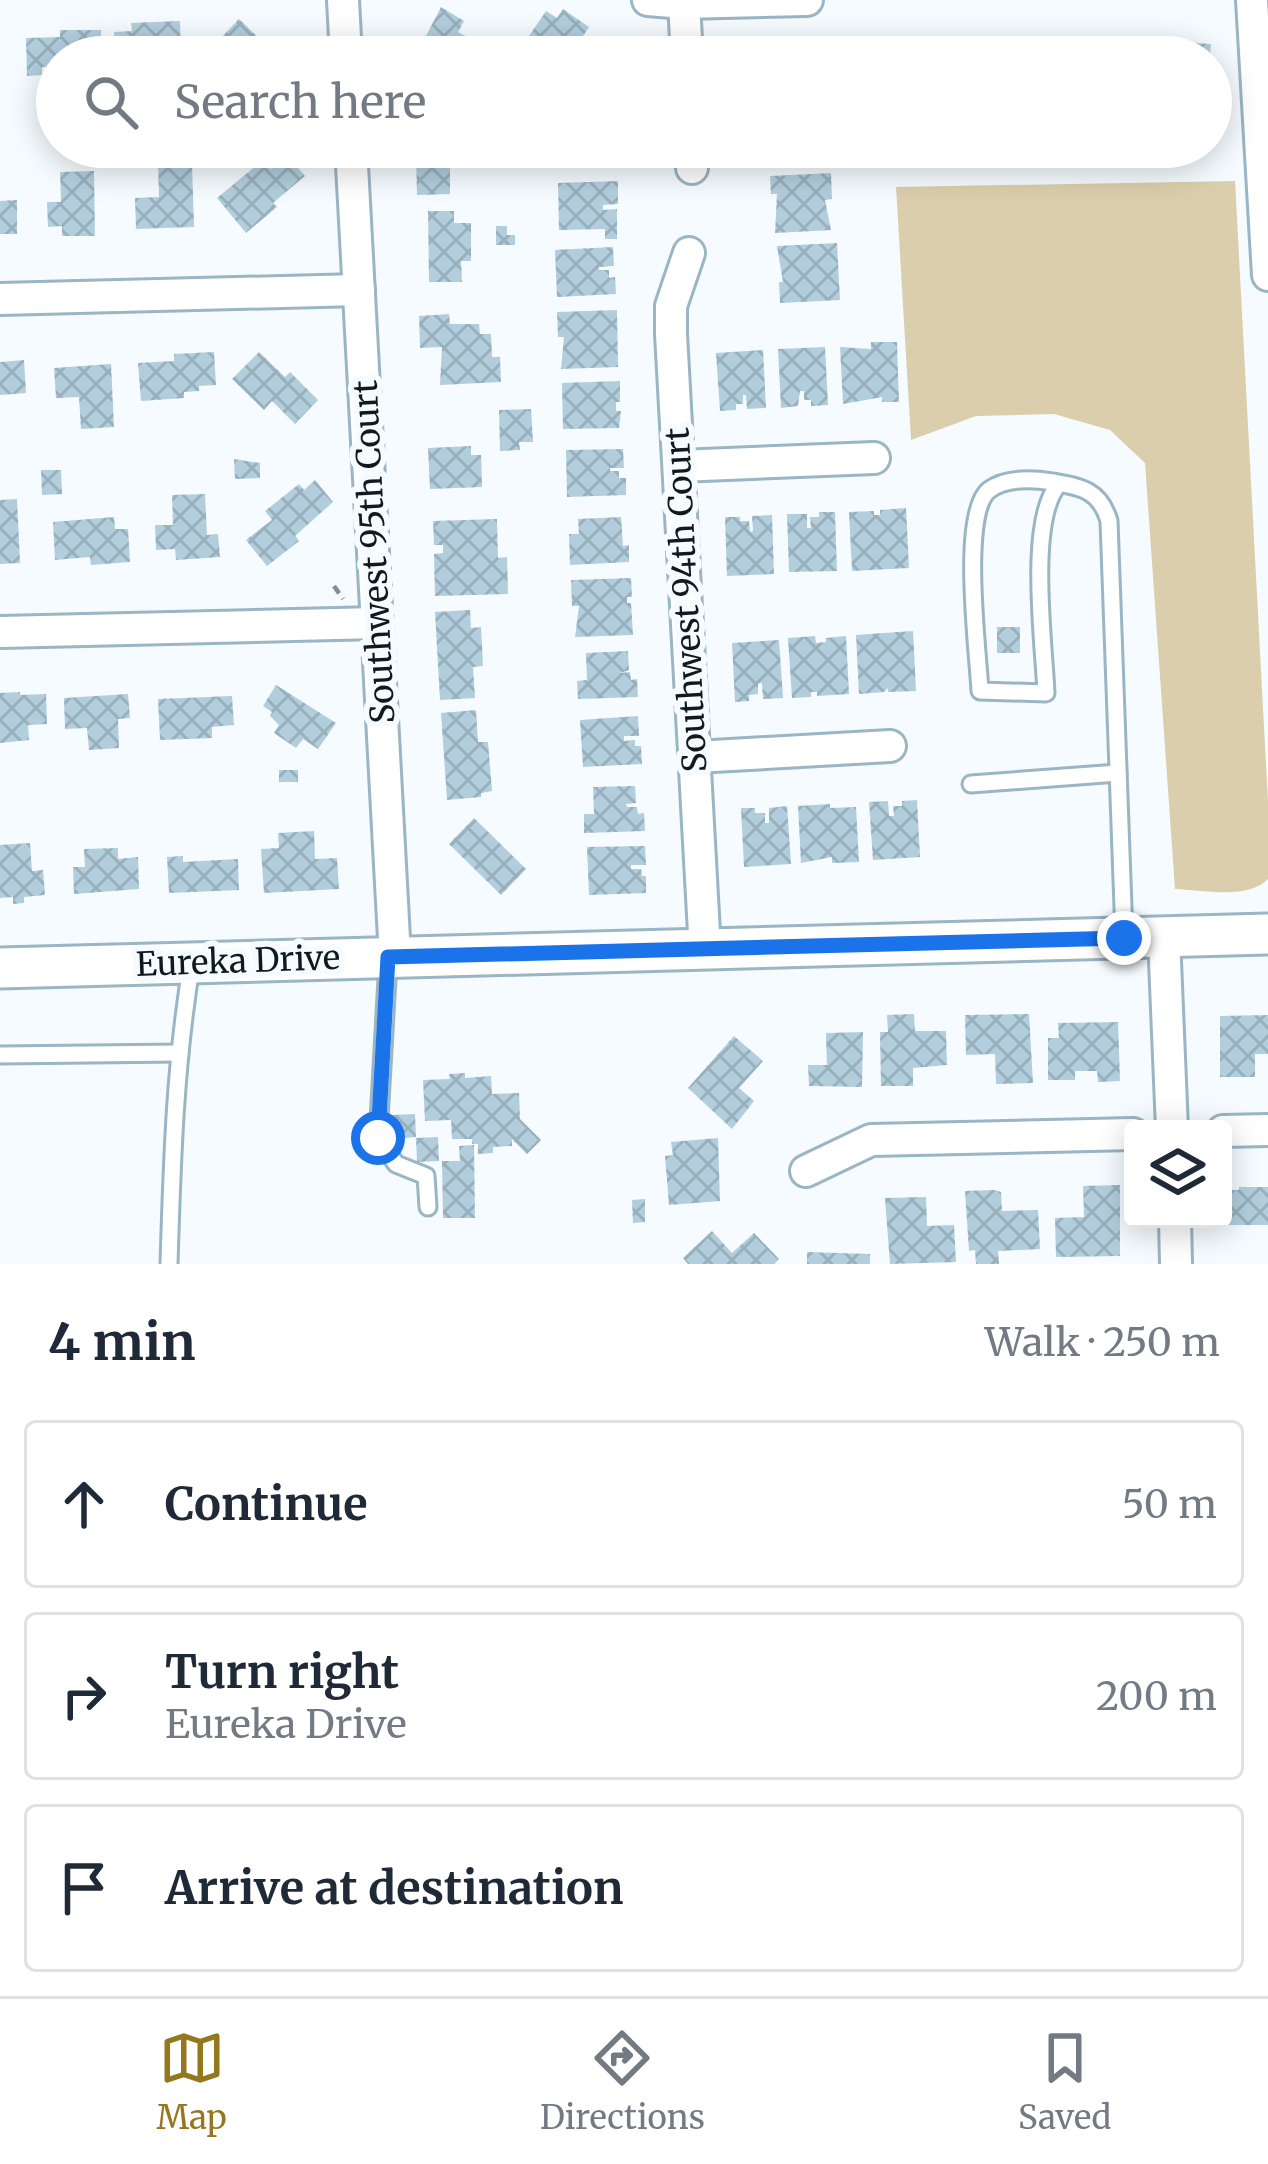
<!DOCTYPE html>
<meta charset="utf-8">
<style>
:root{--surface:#fff;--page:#f6f6f7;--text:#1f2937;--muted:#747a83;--line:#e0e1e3;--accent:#94771e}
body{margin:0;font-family:Merriweather,serif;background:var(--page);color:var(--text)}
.controls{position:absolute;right:36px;bottom:36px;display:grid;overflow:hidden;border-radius:12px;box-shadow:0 6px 30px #0003}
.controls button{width:108px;height:108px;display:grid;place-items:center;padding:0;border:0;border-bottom:3px solid var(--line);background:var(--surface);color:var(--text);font:60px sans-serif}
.stop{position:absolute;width:36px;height:36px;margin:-27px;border:9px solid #1a73e8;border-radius:50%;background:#fff}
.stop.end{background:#1a73e8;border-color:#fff;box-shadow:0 3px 12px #0008}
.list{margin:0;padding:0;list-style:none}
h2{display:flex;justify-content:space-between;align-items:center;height:156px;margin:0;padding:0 48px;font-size:51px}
h2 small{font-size:39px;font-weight:400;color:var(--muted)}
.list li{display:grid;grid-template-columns:78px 1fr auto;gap:36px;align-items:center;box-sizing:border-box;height:168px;margin:0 24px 24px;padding:0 24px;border:3px solid var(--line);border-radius:12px}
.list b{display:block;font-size:45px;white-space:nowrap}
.list p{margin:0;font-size:39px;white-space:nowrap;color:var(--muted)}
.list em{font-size:39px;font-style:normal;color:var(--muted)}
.icon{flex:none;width:66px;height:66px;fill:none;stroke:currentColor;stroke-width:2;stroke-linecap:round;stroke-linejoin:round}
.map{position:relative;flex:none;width:1268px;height:1264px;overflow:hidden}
.search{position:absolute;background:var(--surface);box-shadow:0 6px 30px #0003;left:36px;right:36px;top:36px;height:132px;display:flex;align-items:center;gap:30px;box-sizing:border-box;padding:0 42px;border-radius:66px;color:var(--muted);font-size:45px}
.sheet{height:732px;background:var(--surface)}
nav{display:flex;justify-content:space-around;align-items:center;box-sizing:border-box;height:168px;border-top:3px solid var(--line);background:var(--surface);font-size:33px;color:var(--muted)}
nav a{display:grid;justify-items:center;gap:6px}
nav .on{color:var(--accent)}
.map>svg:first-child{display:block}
</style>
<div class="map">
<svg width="1268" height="1264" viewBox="0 0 1268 1264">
<defs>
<pattern id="building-cross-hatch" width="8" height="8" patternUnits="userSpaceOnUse" patternTransform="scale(3)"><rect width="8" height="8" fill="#b2cedd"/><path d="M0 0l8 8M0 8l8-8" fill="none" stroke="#98b0bd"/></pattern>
</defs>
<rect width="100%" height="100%" fill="#f5fbfe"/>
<path fill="#dbceac" d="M1235,181L1268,802V879C1248,900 1203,890 1175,889L1145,463L1110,430L1054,414L976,416L911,440L896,187Z"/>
<g fill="url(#building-cross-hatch)">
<polygon points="441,7 464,21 458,32 475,41 465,57 457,51 453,57 415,57"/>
<polygon points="563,9 589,27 583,36 609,53 606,57 528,55 529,36 546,11 557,18"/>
<polygon points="239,19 265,44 270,38 290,57 226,57 214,45"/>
<polygon points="180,21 181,57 115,57 114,32 132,31 131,23"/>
<polygon points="60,30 101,30 101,57 57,57 57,67 42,67 42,75 27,76 26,38 60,37"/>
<polygon points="1149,40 1211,44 1210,57 1129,57 1129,44 1149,45"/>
<polygon points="1097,50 1097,57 1047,57 1046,54"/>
<polygon points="423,147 460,147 460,162 450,162 450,194 417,195 416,155 423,155"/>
<polygon points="879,147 910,147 911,157 880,159"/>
<polygon points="287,155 305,176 273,203 277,207 246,233 217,198 263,160 271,169"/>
<polygon points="192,164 194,227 136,229 135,198 159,197 158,165"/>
<polygon points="94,171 95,236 62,236 62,226 48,227 47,202 61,202 60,172"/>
<polygon points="831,173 832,199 825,200 831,230 775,233 777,194 771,194 770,176"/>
<polygon points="618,181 618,204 603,205 603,210 617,209 617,239 605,239 605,229 559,230 558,183"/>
<polygon points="17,200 17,234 0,234 0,201"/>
<polygon points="428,211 454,211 454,223 471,223 471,261 461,261 462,282 429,282"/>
<polygon points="496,226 507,226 507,235 515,235 515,245 496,245"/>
<polygon points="837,243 840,300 780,303 779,282 783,282 777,246"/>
<polygon points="613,247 614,266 599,267 599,270 609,270 609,278 615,277 616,294 557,297 555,250"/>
<polygon points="617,310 618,367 561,369 564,337 558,337 557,312"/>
<polygon points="449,314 450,324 479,324 480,334 491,334 492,357 500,357 501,382 440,385 442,347 420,348 419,316"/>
<polygon points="871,342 897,342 899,402 882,402 882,397 843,404 840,347 871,349"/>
<polygon points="825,347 828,405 811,406 811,400 804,400 804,391 800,391 798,406 781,408 778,349"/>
<polygon points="763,350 766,408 747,409 746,395 743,395 743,404 736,404 736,410 720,411 716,353"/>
<polygon points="214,352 216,385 199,386 199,391 184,392 184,398 141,401 138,363 174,361 174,354"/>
<polygon points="259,352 285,377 290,372 318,400 295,424 272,401 264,410 232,379"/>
<polygon points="24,360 26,393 0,395 0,362"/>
<polygon points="111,364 114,427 81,429 79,397 56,398 54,368"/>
<polygon points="620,381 620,402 616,402 616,411 621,411 619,428 563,429 562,383"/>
<polygon points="531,409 533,442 519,442 520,450 500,451 499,410"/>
<polygon points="471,446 471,455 481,455 482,487 430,489 428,448"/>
<polygon points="623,449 624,468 610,468 610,471 619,471 619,478 626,478 626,495 567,497 566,450"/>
<polygon points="234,459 260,463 260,478 235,479"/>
<polygon points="41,470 61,470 62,494 42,495"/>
<polygon points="315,480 333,502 295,536 299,541 267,566 246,540 272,520 265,511 299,484 304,490"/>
<polygon points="205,494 207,535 218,534 220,557 176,560 175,549 156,550 155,525 173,525 172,495"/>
<polygon points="17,499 20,563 0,564 0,500"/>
<polygon points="906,508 909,568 852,571 849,512 874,511 874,515 880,515 880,510"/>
<polygon points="819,512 835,512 837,571 789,572 787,514 807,514 807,528 811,528 810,517 819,517"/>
<polygon points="772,515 774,574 727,576 725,517 740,517 740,521 749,521 750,532 753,531 752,516"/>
<polygon points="114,517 115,529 128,529 130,562 91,565 90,557 55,560 53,522"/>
<polygon points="621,517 623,546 629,545 629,562 570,565 569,534 579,534 578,519"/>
<polygon points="497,519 498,558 507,557 508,594 435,596 434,554 443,553 443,545 434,545 433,521"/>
<polygon points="631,578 632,597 627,597 627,603 631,603 633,635 575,637 579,606 572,606 571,580"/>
<polygon points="470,610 471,628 481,627 483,666 473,667 475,698 440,700 435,612"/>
<rect x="997" y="627" width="23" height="26"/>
<polygon points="913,631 916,691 888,692 888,688 884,692 859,694 856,635"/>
<polygon points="815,636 816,643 826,642 826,638 846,636 849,694 817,696 817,692 811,692 811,697 792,698 788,638"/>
<polygon points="779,640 783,698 763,699 762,683 758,684 758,694 749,695 749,701 735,702 732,643"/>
<polygon points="628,651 629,670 620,673 630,672 631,680 637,679 638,697 578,699 577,681 587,680 586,653"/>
<polygon points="276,685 336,723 318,749 303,739 296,748 274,733 279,725 270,716 272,712 263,706"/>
<polygon points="20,692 20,695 46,694 47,724 28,725 29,740 0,743 0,693"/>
<polygon points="128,694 130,718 118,719 119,748 89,750 87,728 65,729 64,698"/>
<polygon points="232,696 234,725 212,727 212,738 160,740 158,699"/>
<polygon points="476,710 478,742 488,742 492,791 481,793 481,797 447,800 441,713"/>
<polygon points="638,716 639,736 624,736 624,741 635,740 635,746 641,746 642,764 583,767 580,720"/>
<rect x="279" y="770" width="19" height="12"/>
<polygon points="635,786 636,803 626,804 627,807 637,807 638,814 644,813 645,831 584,833 584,814 594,814 593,787"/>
<polygon points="917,800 920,857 873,860 869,802 888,801 889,816 894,816 893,806 902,806 902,801"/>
<polygon points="830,804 830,808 856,807 859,862 832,863 832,857 801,863 798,806"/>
<polygon points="787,806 791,864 744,867 741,808 755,808 755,813 765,813 765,823 769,823 769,808"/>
<polygon points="474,818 526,869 501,895 449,844"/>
<polygon points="314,831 315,859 337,858 339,889 264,893 261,849 279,848 278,833"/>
<polygon points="30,843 32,871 43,870 45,895 24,897 24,903 13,904 13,897 0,898 0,845"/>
<polygon points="645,846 646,865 631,865 631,869 641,869 642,876 646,876 646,893 589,895 587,847"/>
<polygon points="118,848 118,859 138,857 139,889 74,894 73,867 85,867 84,849"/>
<polygon points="183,856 183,862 238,859 239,890 169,893 167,857"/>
<polygon points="914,1014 915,1031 946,1031 947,1065 913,1068 913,1086 881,1086 880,1032 888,1032 887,1015"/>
<polygon points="1029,1014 1033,1083 996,1084 995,1054 966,1055 965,1015"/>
<polygon points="1268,1015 1268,1054 1255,1054 1255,1077 1220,1077 1220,1016"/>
<polygon points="1118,1022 1120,1081 1098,1082 1097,1071 1075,1071 1075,1080 1048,1080 1048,1038 1059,1038 1058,1023"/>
<polygon points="863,1032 862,1087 809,1086 808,1065 827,1065 826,1033"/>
<polygon points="734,1036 763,1061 739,1088 754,1101 732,1129 688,1088"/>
<polygon points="465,1073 465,1078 491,1076 492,1094 519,1093 520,1119 541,1140 527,1154 512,1139 512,1146 493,1147 493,1153 478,1154 478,1144 472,1144 472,1139 452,1139 451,1120 425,1121 423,1080 450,1079 449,1074"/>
<polygon points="415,1114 416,1137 393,1139 392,1115"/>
<polygon points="438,1137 439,1161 417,1162 416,1138"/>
<polygon points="718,1138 720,1201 669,1205 665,1156 673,1155 671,1142"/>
<polygon points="474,1145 475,1218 443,1218 442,1161 460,1161 459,1146"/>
<polygon points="1120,1185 1120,1256 1056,1257 1055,1218 1084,1217 1083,1186"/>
<polygon points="1239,1187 1268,1187 1268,1225 1226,1225 1225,1190 1239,1190"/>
<polygon points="994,1190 1001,1192 1002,1211 1038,1210 1040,1249 998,1251 999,1264 976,1264 975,1250 969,1251 965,1191"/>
<polygon points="926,1197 927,1226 954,1225 956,1262 890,1264 885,1198"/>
<polygon points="645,1199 645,1222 633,1223 632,1200"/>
<polygon points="712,1231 732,1253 754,1233 779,1259 774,1264 688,1264 683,1258"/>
<polygon points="807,1252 870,1254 870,1264 807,1264"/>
</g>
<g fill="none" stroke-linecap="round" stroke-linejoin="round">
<g stroke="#9ab5c4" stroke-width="21">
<g id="lane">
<path d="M1059,484C1027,519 1044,644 1046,693L980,691C978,652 960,513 989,490C1006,477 1034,479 1053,482C1081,487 1100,490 1109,521L1124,935"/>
<polyline points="971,784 1118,773"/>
<polyline points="388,961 378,1138 396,1164 426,1176 428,1207"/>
<polyline points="0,1055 180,1053"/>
<path d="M169,1264C172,1163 175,1062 192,962"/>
</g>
</g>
<g stroke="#9ab5c4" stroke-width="36">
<g id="street">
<polyline points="343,0 346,57"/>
<polyline points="648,0 684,3 807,0"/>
<polyline points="1252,0 1268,275"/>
<polyline points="684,3 687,57"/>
<polyline points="351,147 395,957"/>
<polyline points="691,147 692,168"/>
<polyline points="689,253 671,306 671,334 705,951"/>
<polyline points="0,299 359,290"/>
<polyline points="679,466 874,458"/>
<polyline points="0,632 377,623"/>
<polyline points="695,757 890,746"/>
<polyline points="1164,937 1172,1129"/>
<polyline points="1223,1131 1268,1130"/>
<polyline points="806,1171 871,1140 1133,1134"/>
<polyline points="1175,1219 1176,1264"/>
</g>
</g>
<g stroke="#9ab5c4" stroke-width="45">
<polyline id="secondary" points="0,968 1268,934"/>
</g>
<polyline stroke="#868e92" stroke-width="4.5" stroke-dasharray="9 6" stroke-linecap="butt" points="334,586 343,599"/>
<use href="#lane" stroke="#fff" stroke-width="15"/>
<use href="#street" stroke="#fff" stroke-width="30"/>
<use href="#secondary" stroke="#fff" stroke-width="39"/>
</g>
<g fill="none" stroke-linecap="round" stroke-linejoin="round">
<polyline stroke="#1a73e8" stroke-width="15" points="378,1138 388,957 1124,938"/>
</g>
<g text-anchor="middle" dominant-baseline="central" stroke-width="12" stroke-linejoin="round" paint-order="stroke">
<g font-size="33" fill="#0f1a1f" stroke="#f5fbfe">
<text transform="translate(374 552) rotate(-93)">Southwest 95th Court</text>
<text transform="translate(686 600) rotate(-93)">Southwest 94th Court</text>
<text transform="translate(238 961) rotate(-2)">Eureka Drive</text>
</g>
</g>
</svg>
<div class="controls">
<button><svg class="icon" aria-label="layers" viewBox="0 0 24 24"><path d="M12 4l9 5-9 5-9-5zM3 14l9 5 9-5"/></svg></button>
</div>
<div class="stop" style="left:378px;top:1138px"></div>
<div class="stop end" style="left:1124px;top:938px"></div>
<div class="search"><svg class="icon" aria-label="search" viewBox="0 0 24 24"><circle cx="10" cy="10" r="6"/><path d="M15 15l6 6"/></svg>Search here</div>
</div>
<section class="sheet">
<h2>4 min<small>Walk · 250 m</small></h2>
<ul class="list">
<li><svg class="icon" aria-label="ahead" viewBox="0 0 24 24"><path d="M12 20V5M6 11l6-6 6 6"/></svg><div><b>Continue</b></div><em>50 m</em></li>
<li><svg class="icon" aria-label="right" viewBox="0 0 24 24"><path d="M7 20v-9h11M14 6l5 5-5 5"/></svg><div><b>Turn right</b><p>Eureka Drive</p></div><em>200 m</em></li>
<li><svg class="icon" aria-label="arrive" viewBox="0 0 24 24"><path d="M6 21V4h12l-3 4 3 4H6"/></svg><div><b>Arrive at destination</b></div></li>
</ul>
</section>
<nav>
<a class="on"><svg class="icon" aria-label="map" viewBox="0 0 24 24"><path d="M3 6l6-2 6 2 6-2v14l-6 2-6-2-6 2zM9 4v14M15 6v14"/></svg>Map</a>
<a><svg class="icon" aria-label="directions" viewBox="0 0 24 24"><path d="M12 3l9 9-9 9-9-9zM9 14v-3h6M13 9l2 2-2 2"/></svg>Directions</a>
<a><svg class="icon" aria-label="saved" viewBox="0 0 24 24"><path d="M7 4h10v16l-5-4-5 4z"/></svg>Saved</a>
</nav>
